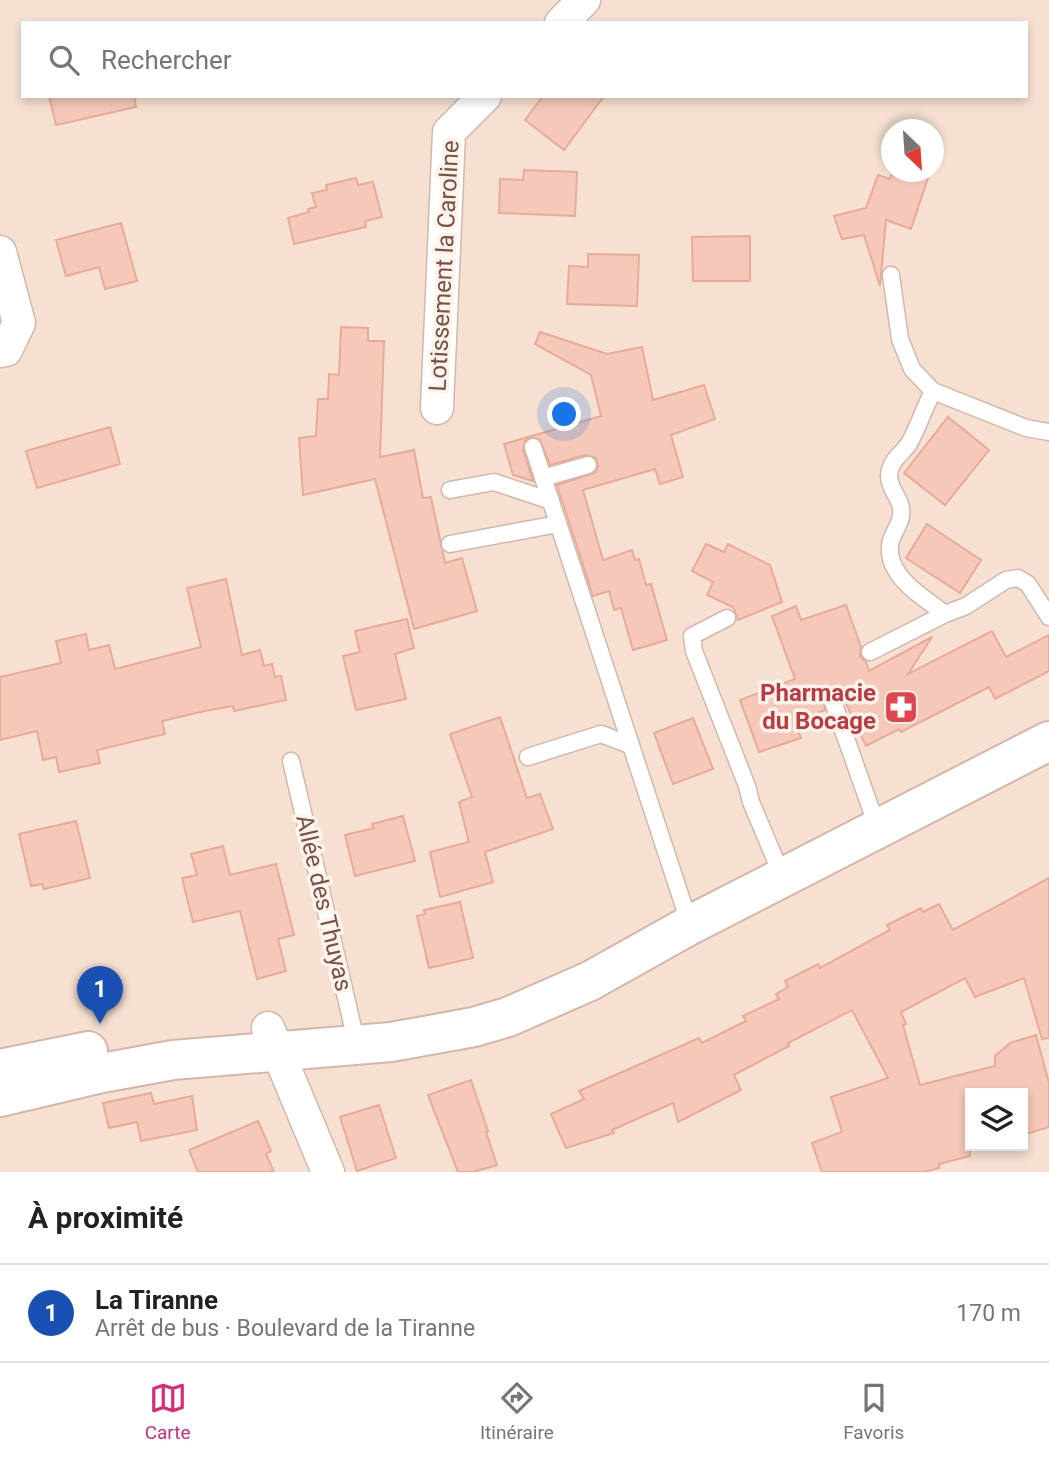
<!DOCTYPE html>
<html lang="fr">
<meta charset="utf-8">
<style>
:root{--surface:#fff;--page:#f6f6f6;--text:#222;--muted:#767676;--line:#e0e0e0;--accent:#db2777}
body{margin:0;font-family:Roboto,sans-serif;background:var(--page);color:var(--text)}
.controls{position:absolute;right:21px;bottom:21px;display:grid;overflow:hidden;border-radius:0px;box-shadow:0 4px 10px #0003}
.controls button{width:63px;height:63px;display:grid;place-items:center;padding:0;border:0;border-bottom:2px solid var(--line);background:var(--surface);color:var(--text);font:35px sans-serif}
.compass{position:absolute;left:881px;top:119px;width:63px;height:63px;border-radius:50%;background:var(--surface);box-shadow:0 4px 10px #0003;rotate:155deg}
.you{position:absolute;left:565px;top:415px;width:24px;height:24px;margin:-18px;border:5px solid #fff;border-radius:50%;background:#1a73e8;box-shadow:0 0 0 10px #1a73e833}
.badge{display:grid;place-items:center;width:46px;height:46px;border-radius:50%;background:var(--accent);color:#fff;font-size:23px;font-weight:700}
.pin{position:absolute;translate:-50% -58px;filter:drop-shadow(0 2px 4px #0008)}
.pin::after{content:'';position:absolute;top:37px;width:24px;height:21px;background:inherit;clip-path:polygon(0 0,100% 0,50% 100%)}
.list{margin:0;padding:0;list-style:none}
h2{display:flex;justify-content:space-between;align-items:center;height:91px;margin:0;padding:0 28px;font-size:30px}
h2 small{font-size:23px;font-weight:400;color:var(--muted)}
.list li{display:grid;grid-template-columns:46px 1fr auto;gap:21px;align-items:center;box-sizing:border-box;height:98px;padding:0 28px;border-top:2px solid var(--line)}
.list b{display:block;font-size:26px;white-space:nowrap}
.list p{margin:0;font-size:23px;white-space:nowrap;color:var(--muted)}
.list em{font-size:23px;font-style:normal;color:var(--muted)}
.icon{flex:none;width:38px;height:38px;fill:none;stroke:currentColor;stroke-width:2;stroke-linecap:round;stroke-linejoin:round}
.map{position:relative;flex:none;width:1049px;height:1172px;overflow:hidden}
.search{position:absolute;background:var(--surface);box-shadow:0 4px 10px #0003;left:21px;right:21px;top:21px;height:77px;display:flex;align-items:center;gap:18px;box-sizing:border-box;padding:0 24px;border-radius:0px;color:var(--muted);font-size:26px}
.sheet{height:189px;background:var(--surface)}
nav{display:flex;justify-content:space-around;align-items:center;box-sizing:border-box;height:98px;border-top:2px solid var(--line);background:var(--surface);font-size:19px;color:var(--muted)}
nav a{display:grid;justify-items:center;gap:4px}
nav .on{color:var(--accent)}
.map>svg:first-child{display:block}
</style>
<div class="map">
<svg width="1049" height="1172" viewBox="0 0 1049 1172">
<rect width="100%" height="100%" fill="#fef0e3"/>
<path fill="#f6e0d1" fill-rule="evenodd" d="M0,0H1049V1172H0ZM23,23H1026V96H23ZM892,130H934V172H892ZM970,1093H1023V1146H970Z"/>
<g fill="#f5c8b9" stroke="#e9ab98" stroke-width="2">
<polygon points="49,96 134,96 136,107 56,125"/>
<polygon points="543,96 604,96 564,150 525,120"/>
<polygon points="524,170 577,172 575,216 499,213 500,179 523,180"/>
<polygon points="892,172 930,172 911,229 886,220 880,286 864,235 842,239 834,216 866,208 878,175 890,179"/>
<polygon points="356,178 358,185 373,182 382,217 365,221 366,227 294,244 288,218 309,212 308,209 316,207 312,193 327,190 326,185"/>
<polygon points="121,223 137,281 105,289 99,267 66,276 56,240"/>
<polygon points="750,236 750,281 693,281 692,237"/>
<polygon points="588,254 639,255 637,306 567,304 569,266 588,267"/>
<polygon points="341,327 368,328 368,341 384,341 380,457 414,450 423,498 431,497 445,563 462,558 477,611 414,629 375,479 303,495 299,438 316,436 318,399 328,399 329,374 339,375"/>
<polygon points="540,332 607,354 642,347 653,400 704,385 715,419 671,435 683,477 660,484 655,469 583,490 603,560 632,550 635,560 639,559 646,585 651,584 667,640 633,650 621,608 614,610 609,591 593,596 557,485 595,473 598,467 596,458 585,455 550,465 540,440 530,437 525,441 523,450 533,481 513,475 504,444 601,416 591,375 535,344"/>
<polygon points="948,417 989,450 945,505 904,473"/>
<polygon points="110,427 120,464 37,488 26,451"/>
<polygon points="927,524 981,560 960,593 906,558"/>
<polygon points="706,544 724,552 728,544 770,565 782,602 738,620 733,607 707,595 713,582 692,571"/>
<polygon points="226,579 242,655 260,650 264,666 272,664 275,677 281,676 286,700 234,711 233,706 205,711 162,721 165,734 97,750 100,763 59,772 56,757 43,760 37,731 0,740 0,677 61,663 56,641 86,634 89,650 109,645 115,669 201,647 187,588"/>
<polygon points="846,605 861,647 860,656 866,662 869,671 932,637 908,674 992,631 1006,657 1049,635 1049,671 995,699 989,687 901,732 899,729 866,746 842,695 838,691 829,689 822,696 825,710 795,721 801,738 759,752 740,700 795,679 772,616 796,606 801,620"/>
<polygon points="407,619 414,648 395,654 406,699 356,710 343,656 360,652 355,631"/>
<polygon points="500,717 527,798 540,794 553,829 485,852 493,882 440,897 430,852 469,842 459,802 472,797 450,734"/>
<polygon points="693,718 713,769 673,784 654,733"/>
<polygon points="403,816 415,861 355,876 345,835 374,828 372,824"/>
<polygon points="76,821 90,878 44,889 42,884 31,886 19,834"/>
<polygon points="223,846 230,875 276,864 294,935 278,939 286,971 257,979 240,911 193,922 182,878 197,875 191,854"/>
<polygon points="1049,878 1049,1038 1042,1039 1024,978 975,997 965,978 901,1012 906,1024 903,1025 920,1085 995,1066 995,1056 1010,1043 1036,1035 1049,1083 1049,1127 1023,1135 1023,1093 970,1093 970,1156 939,1164 939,1168 924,1172 822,1172 812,1143 842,1132 831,1097 888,1078 852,1010 788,1043 789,1046 734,1075 741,1090 678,1122 673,1103 612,1130 614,1133 566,1148 551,1114 584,1099 579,1091 699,1038 702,1043 746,1021 743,1016 779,999 776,994 788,987 785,981 818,964 820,968 890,930 887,925 921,908 923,912 939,904 953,930"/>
<polygon points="460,902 473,958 429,968 417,916 425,914 424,910"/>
<polygon points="471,1080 488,1131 486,1132 497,1165 473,1172 458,1172 428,1095"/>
<polygon points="151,1093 154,1104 192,1096 197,1130 141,1141 137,1122 109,1128 103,1103"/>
<polygon points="379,1105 396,1158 357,1171 340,1117"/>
<polygon points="258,1121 271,1151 266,1154 274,1172 198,1172 189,1150"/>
</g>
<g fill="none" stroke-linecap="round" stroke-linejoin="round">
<g stroke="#d2b8ab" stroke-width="19">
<g id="lane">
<polyline points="891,275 900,339 912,369 933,391 1026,428 1049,432"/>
<path d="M933,391C925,407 919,424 911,440C904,454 890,458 889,476C889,491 904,500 901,516C900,526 890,536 890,546C887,577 924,598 945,614"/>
<polyline points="533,447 690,925"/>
<polyline points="543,478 588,465"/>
<polyline points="450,490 494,482 551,501"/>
<polyline points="450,544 558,524"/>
<polyline points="727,618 692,636 694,651 747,786 751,802 783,878"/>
<polyline points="870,652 945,614 966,606 1006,580 1018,578 1028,584 1049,617"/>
<polyline points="832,699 878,829"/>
<polyline points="528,757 601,734 630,745"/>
<polyline points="291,761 357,1045"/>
</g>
</g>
<g stroke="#d2b8ab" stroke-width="35">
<g id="street">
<polyline points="561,23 584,0"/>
<polyline points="0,252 19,323 6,350 0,351"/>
<polyline points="437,408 449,132 485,96"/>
<polyline points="268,1028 328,1172"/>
</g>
</g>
<g stroke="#d6b6a9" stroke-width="42">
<g id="secondary">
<polyline points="0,1069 88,1051"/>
<polyline points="0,1097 102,1073 173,1060 391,1042 474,1027 508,1017 590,981 690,925 1049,741"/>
</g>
</g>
<use href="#lane" stroke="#fff" stroke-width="16"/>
<use href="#street" stroke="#fff" stroke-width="32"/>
<use href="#secondary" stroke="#fff" stroke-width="38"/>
</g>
<defs>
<g id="pharmacy-square" transform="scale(1.75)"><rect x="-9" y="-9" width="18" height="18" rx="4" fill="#e0444e" stroke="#fff4eb"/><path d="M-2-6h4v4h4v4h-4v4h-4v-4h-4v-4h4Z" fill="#fff"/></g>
</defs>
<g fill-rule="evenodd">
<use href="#pharmacy-square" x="901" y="707"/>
</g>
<g text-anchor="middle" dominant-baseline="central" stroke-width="7" stroke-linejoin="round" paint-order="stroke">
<g font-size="24" fill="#785247" stroke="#fff4eb">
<text transform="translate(444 266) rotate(-87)">Lotissement la Caroline</text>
<text transform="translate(324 903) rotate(77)">Allée des Thuyas</text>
</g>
<g font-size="24" font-weight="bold" fill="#be3a42" stroke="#fff4eb" text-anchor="end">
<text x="876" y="693">Pharmacie<tspan x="876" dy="28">du Bocage</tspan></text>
</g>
</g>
</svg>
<div class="controls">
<button><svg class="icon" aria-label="layers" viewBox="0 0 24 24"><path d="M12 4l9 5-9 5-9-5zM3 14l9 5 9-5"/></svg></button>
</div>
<svg class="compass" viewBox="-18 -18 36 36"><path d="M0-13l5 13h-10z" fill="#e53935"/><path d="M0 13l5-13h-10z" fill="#767676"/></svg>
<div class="you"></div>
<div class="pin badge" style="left:100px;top:1024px;background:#1a4fb4">1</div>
<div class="search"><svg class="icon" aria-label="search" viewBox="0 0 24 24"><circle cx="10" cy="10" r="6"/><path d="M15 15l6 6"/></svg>Rechercher</div>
</div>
<section class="sheet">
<h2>À proximité<small></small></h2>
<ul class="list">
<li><span class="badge" style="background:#1a4fb4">1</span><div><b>La Tiranne</b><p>Arrêt de bus · Boulevard de la Tiranne</p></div><em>170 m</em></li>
</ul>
</section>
<nav>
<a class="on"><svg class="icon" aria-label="map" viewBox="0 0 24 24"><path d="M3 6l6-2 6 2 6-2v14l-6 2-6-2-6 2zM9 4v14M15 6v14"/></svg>Carte</a>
<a><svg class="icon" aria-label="directions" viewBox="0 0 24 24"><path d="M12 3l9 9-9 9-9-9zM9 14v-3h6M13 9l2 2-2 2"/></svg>Itinéraire</a>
<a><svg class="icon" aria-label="saved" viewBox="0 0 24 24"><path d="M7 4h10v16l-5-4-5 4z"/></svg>Favoris</a>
</nav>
